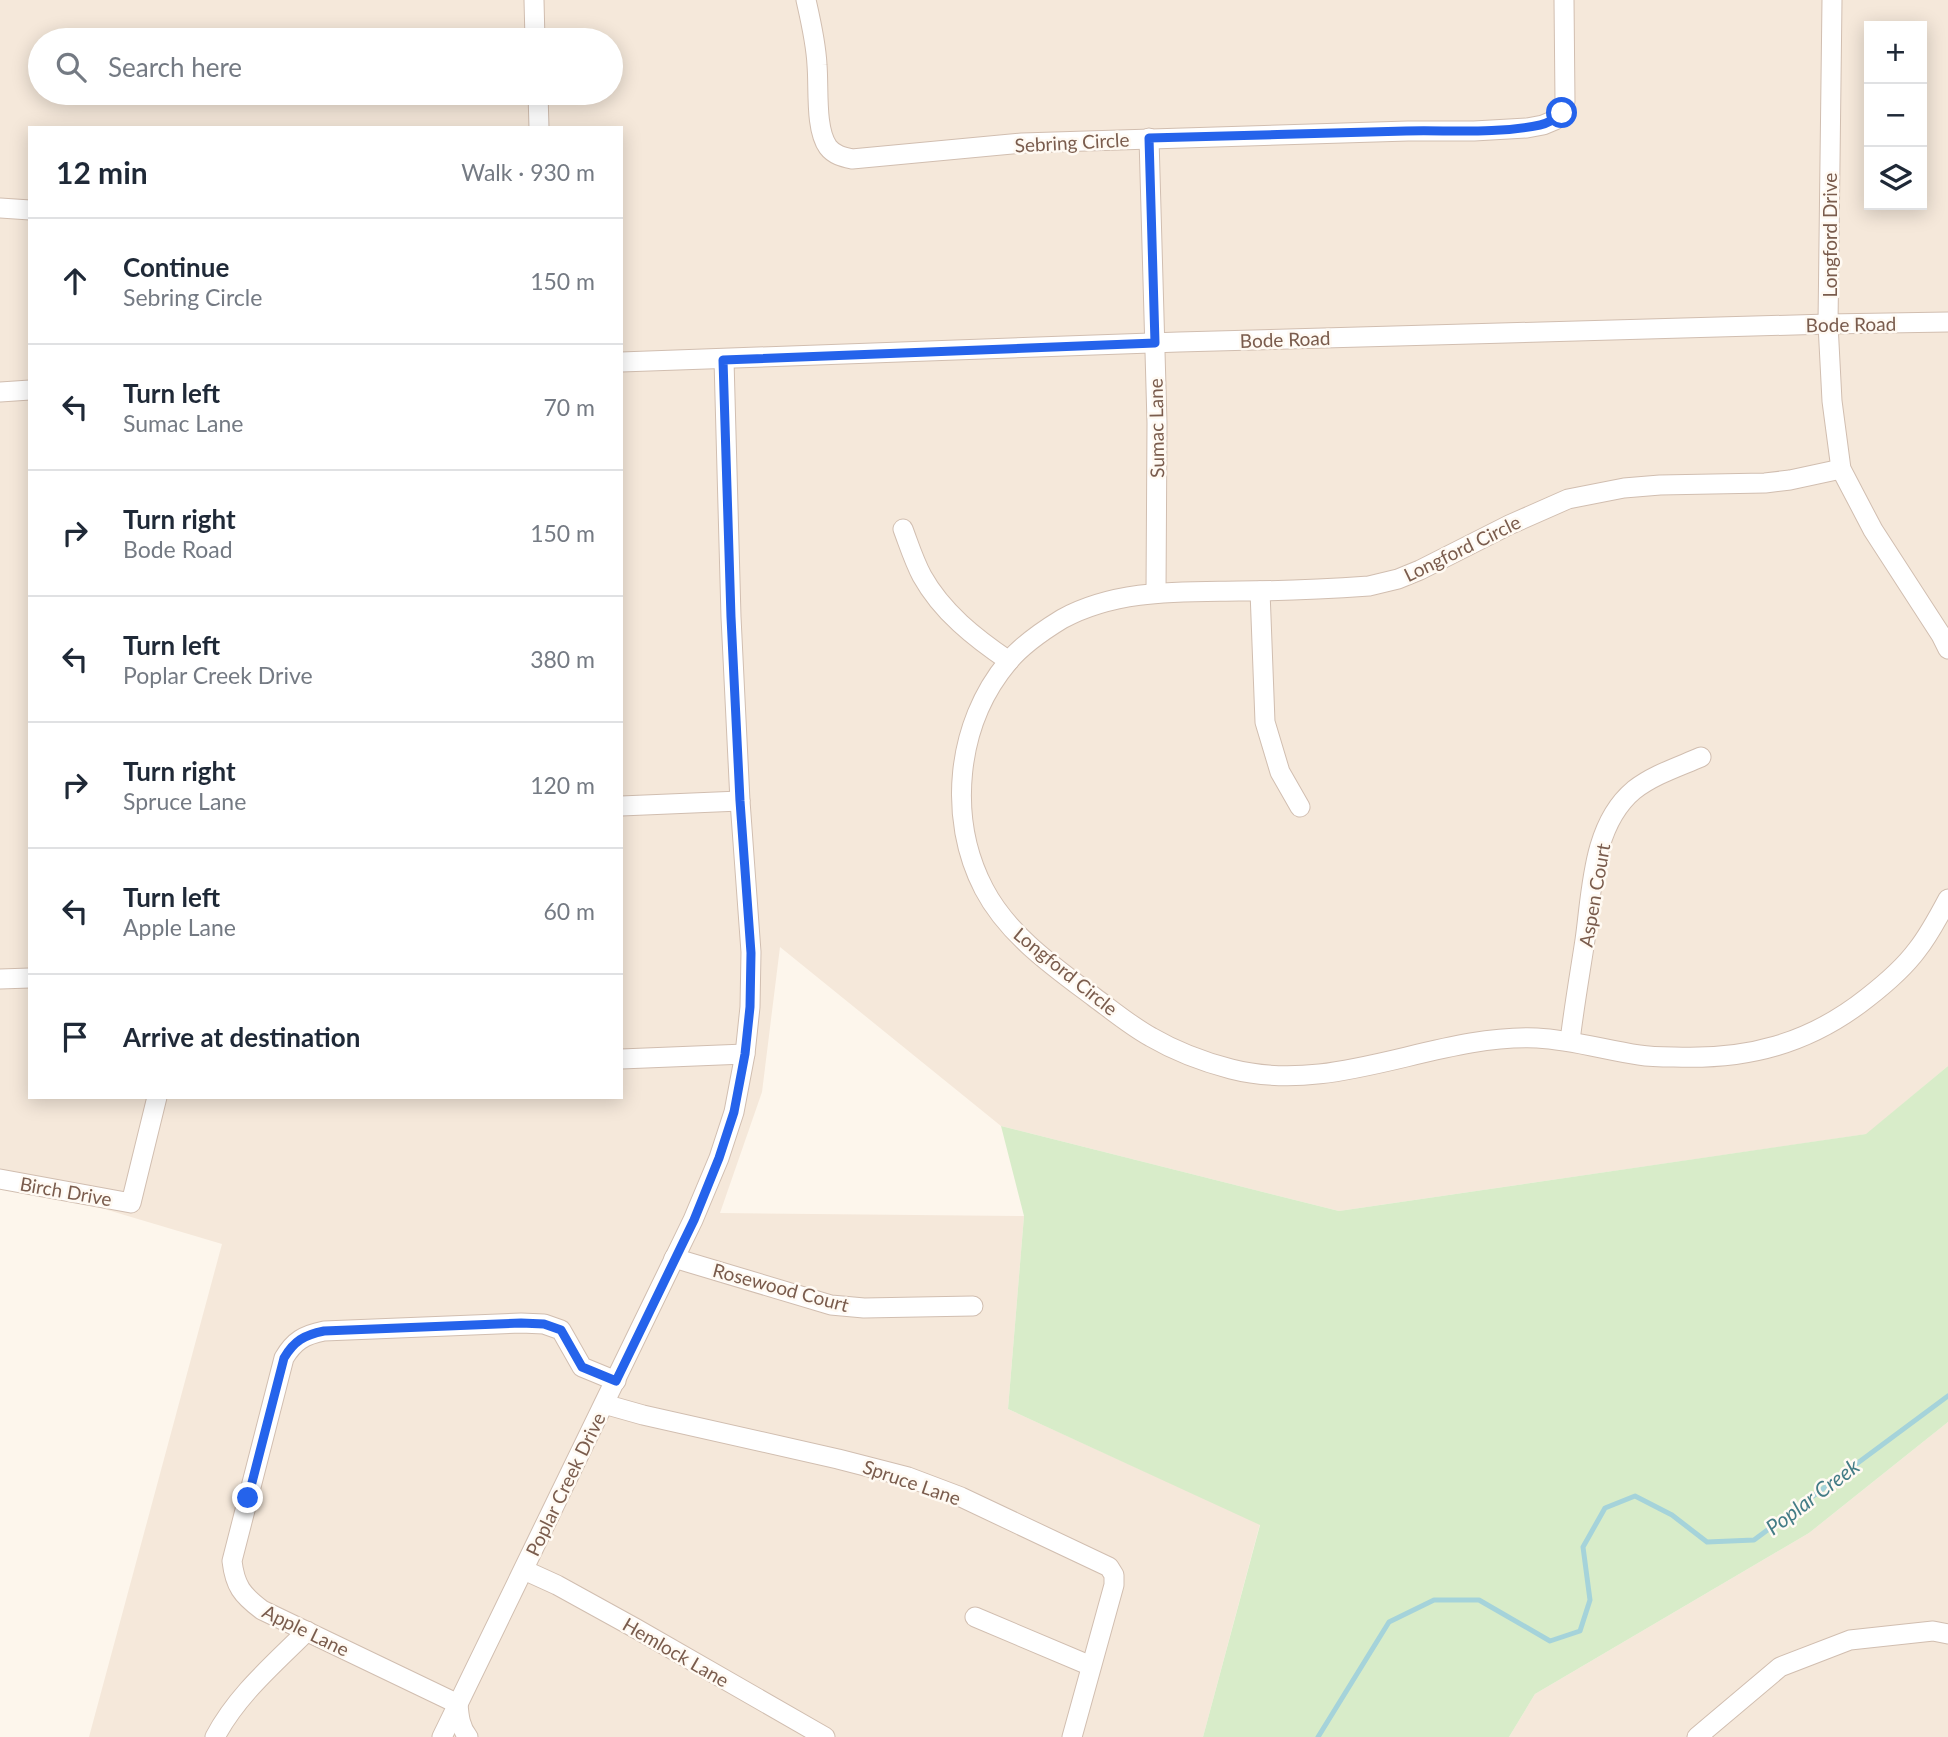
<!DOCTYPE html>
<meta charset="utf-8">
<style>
:root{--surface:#fff;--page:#f2f2f3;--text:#1f2937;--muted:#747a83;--line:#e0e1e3}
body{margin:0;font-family:Lato,sans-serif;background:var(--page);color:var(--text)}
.controls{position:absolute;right:21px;top:21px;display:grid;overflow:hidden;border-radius:0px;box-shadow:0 4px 18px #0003}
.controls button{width:63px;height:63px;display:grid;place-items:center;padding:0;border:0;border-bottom:2px solid var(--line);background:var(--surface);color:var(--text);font:35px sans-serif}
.stop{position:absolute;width:21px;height:21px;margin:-16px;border:5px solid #2563eb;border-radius:50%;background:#fff}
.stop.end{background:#2563eb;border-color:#fff;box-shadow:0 2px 7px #0008}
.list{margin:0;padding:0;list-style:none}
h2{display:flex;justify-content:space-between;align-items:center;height:91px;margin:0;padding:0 28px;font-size:30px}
h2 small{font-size:23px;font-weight:400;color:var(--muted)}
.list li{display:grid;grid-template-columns:46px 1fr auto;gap:21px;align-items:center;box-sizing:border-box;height:126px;padding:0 28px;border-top:2px solid var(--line)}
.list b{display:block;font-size:26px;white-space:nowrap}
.list p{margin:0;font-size:23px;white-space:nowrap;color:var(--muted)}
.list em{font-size:23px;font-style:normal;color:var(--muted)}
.icon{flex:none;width:38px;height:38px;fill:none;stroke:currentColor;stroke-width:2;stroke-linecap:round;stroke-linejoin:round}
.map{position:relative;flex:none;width:1948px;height:1737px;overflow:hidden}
.search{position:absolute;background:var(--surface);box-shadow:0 4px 18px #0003;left:28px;top:28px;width:595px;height:77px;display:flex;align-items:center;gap:18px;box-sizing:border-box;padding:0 24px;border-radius:38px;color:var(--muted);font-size:26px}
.panel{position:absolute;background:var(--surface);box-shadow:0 4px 18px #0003;left:28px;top:126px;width:595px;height:973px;border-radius:0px}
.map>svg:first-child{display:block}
</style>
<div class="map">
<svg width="1948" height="1737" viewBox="0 0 1948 1737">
<rect width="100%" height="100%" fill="#fdf6ec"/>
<g fill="#f5e8da" fill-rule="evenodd">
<path d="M0,0H1948V1066L1867,1134L1339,1211L1001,1126L780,947L762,1092L720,1213L1024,1216L1008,1409L1260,1524L1203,1737H89L222,1244L0,1178ZM1869,26H1922V205H1869ZM40,40H611V93H40ZM30,128H621V1097H30Z"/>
<polygon points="1948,1422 1948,1737 1509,1737 1535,1694 1809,1533"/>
</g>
<polygon fill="#d8ecc9" points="1948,1066 1948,1422 1809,1533 1535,1694 1509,1737 1203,1737 1260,1525 1008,1409 1024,1216 1001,1126 1339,1211 1866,1134"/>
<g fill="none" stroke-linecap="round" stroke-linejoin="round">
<polyline stroke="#a5d3da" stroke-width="5" points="1318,1737 1389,1622 1434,1600 1479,1600 1550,1641 1580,1631 1590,1600 1583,1547 1605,1508 1635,1496 1672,1515 1707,1542 1754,1540 1948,1396"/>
<g stroke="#d1beb0" stroke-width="21">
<g id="street">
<polyline points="534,0 535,40"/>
<path d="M806,0C811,22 816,43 817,65C819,88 815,129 828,147C834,155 843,157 852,159L1022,143L1408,131H1474L1527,128L1543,125L1555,120L1562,112L1565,101L1564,0"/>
<polyline points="1832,0 1828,324 1832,401 1841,469 1873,530 1941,635 1948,649"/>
<polyline points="538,93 539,128"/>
<polyline points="1149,138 1157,423 1156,593"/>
<polyline points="0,208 30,210"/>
<polyline points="621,362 1179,342 1828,324 1948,322"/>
<polyline points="0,392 30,390"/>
<path d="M1841,469L1790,480L1765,483L1660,485L1624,488L1568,499L1509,525L1420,570L1398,579L1369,586C1326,589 1283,591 1239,591C1180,592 1117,589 1062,619C1044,630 1022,645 1008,662C956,724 947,818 984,889C1008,935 1054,967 1094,997C1113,1011 1131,1026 1151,1037C1175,1051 1204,1062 1231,1069C1336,1096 1433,1034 1537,1038C1573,1040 1605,1050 1639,1055C1651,1057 1662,1057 1674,1057C1747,1060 1809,1044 1867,998C1885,984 1903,969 1917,950C1929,935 1939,916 1948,899"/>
<path d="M903,529C909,545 914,561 922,576C942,612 975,638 1009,661"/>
<polyline points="1260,591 1265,722 1280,772 1300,807"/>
<polyline points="621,806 740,801"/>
<polyline points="0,979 30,978"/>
<path d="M1570,1041C1574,1007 1580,973 1585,940C1592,891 1592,825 1634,790C1653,775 1678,767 1701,757"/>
<polyline points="621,1059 745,1054"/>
<polyline points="0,1179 131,1203 157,1097"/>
<polyline points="674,1258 831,1305 864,1308 973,1306"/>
<polyline points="604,1404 643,1415 838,1459 908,1477 961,1497 1109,1567 1114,1575 1114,1585 1072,1737"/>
<polyline points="524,1570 557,1585 635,1628 825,1737"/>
<polyline points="975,1617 1091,1666"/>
<path d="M215,1737C237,1695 274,1664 307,1631"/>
<polyline points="442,1737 693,1220 719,1158 734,1112 745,1054 750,1007 751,952 740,801 731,617 724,360"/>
<path d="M468,1737C460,1727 459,1716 458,1704L262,1610C242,1595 235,1586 232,1561L284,1358C294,1341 304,1335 324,1331L521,1323L544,1324L561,1330L582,1367L616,1381"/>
<polyline points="1697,1737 1780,1667 1850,1640 1933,1631 1948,1634"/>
</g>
</g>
<use href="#street" stroke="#fff" stroke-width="19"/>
</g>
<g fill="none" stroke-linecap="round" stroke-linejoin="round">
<path stroke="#2563eb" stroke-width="9" d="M248,1498L284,1358C294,1341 304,1335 324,1331L521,1323L544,1324L561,1330L582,1367L616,1381L694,1220L719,1158L734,1112L745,1054L750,1007L751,953L740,801L731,617L723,360L1155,343L1149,138C1235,136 1320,133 1406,131C1450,130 1496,134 1540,125C1549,123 1555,119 1562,113"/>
</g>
<g text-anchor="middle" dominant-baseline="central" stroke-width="5" stroke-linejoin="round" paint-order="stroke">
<g font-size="19" fill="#7a5c4d" stroke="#fffaf3">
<text transform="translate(1072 142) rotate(-3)">Sebring Circle</text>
<text transform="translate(1829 235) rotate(-90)">Longford Drive</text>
<text transform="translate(1851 324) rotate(-1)">Bode Road</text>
<text transform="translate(1285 339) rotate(-2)">Bode Road</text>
<text transform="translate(1156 428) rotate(-91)">Sumac Lane</text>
<text transform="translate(1462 548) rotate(-26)">Longford Circle</text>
<text transform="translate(1594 895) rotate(-80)">Aspen Court</text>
<text transform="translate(1066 971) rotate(39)">Longford Circle</text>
<text transform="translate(66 1191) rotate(10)">Birch Drive</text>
<text transform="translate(781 1287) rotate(15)">Rosewood Court</text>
<text transform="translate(912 1482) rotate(19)">Spruce Lane</text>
<text transform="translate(565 1484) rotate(-64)">Poplar Creek Drive</text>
<text transform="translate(306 1630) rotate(26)">Apple Lane</text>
<text transform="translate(676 1652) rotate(30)">Hemlock Lane</text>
</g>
<g font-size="21" font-style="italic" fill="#437c86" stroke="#fffaf3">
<text transform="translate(1812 1496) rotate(-37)">Poplar Creek</text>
</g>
</g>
</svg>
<div class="controls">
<button>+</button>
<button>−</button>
<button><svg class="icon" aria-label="layers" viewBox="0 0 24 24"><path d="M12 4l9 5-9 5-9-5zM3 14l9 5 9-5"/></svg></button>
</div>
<div class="stop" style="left:1562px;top:113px"></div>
<div class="stop end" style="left:248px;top:1498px"></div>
<div class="search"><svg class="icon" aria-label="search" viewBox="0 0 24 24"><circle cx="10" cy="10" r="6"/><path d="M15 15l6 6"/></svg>Search here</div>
<section class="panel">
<h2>12 min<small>Walk · 930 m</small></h2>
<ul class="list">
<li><svg class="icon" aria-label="ahead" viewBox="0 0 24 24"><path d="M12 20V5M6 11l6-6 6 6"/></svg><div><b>Continue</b><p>Sebring Circle</p></div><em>150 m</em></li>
<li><svg class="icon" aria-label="left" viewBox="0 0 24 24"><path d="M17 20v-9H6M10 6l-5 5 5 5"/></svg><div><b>Turn left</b><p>Sumac Lane</p></div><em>70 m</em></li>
<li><svg class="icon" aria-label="right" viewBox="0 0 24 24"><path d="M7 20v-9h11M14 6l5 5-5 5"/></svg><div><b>Turn right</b><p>Bode Road</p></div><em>150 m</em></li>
<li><svg class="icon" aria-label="left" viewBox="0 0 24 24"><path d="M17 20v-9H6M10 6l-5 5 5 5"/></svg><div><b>Turn left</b><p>Poplar Creek Drive</p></div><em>380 m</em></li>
<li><svg class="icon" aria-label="right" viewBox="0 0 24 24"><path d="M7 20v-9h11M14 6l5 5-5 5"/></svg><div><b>Turn right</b><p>Spruce Lane</p></div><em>120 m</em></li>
<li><svg class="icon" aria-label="left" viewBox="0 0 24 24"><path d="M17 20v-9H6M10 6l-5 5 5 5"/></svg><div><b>Turn left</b><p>Apple Lane</p></div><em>60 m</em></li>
<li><svg class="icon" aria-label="arrive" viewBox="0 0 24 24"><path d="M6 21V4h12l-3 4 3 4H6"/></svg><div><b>Arrive at destination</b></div></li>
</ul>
</section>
</div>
